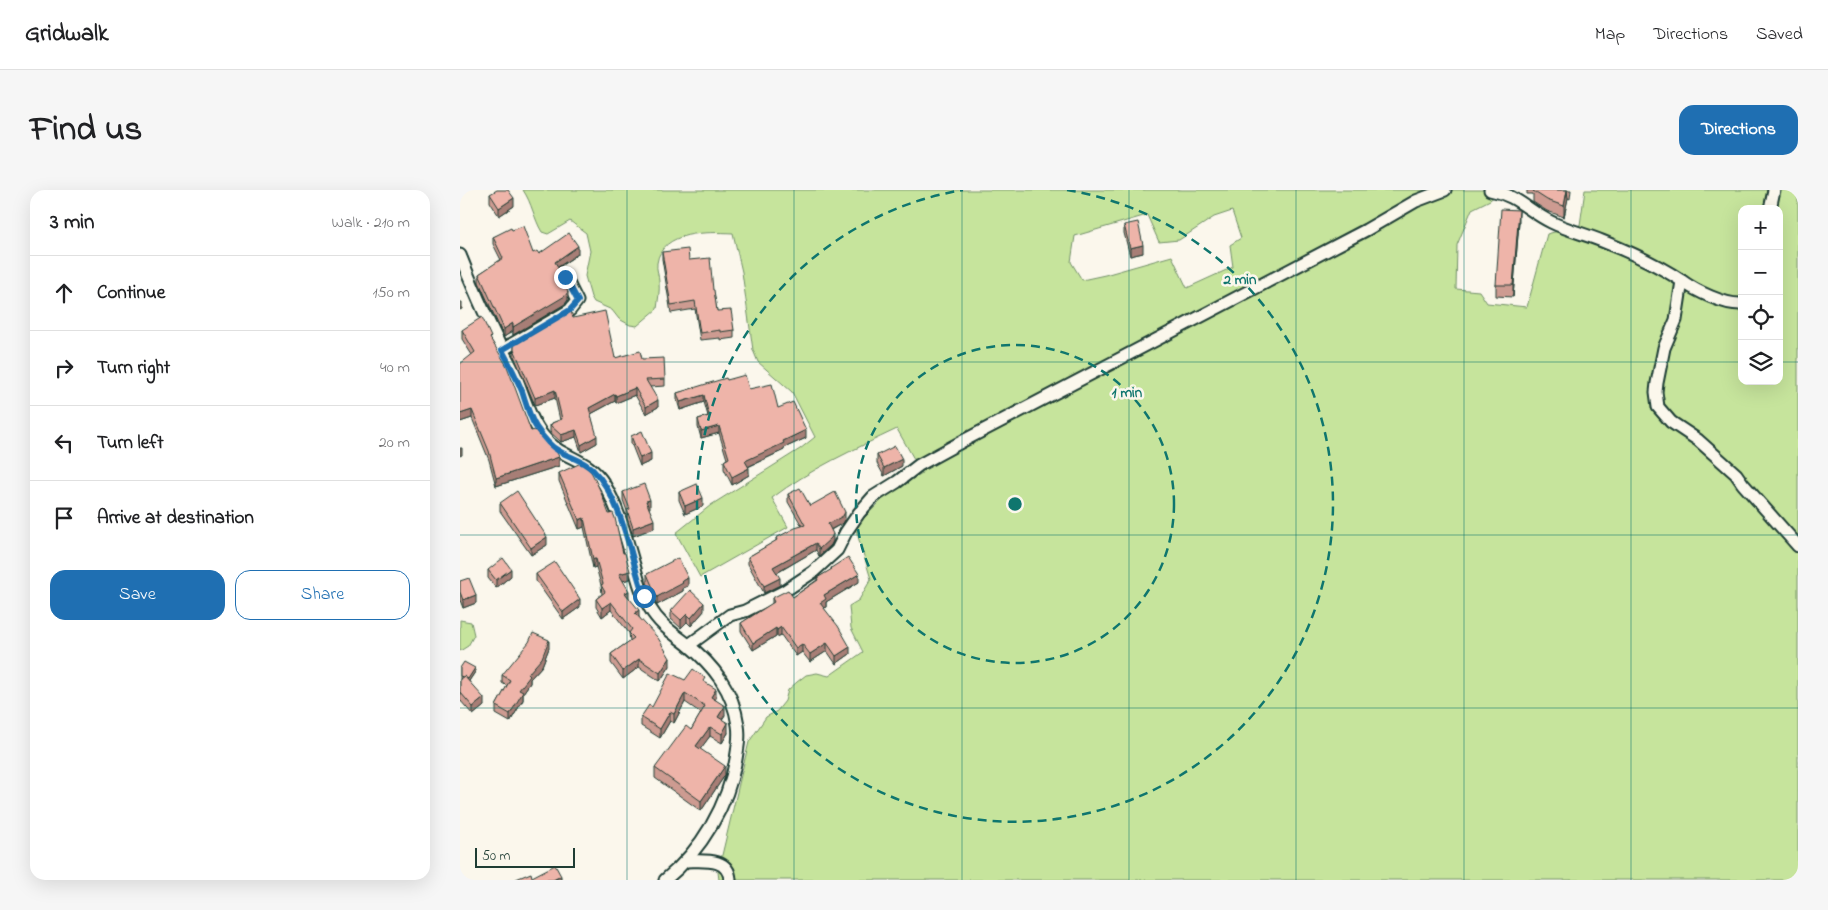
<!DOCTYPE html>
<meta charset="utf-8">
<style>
:root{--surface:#fff;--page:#f6f6f6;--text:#202124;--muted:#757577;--line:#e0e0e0;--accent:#1f6fb2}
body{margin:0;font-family:"Indie Flower",sans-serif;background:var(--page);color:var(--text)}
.controls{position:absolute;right:15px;top:15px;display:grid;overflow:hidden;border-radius:10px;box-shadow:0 5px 20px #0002}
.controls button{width:45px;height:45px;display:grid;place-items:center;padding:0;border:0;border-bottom:1px solid var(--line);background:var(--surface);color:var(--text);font:25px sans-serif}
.scale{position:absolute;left:15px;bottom:12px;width:100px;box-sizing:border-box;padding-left:5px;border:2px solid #1f3d34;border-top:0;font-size:14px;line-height:18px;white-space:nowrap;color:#1f3d34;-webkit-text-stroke:4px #fbf7ec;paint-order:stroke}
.stop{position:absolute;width:15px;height:15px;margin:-11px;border:4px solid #1f6fb2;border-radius:50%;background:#fff}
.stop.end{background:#1f6fb2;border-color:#fff;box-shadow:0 1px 5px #0008}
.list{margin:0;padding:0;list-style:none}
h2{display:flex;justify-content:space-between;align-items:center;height:65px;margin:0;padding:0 20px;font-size:21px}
h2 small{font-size:16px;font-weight:400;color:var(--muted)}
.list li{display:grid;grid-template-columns:32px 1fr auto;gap:15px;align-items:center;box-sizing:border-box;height:75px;padding:0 20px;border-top:1px solid var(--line)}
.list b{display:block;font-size:19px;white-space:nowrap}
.list em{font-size:16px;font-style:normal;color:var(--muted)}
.actions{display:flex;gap:10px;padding:15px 20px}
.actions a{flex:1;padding:11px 0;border:1px solid var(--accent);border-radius:15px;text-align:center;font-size:18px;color:var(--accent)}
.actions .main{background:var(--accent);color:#fff}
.icon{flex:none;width:28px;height:28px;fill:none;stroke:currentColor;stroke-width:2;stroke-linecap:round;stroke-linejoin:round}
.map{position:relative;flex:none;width:1338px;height:690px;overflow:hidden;border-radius:15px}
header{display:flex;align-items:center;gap:30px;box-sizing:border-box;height:70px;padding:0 25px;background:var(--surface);border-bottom:1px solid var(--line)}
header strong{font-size:24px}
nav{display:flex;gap:28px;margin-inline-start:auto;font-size:18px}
.intro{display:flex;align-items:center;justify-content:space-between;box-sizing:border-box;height:120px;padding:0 30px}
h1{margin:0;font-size:35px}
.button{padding:12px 22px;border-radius:15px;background:var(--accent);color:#fff;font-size:18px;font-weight:700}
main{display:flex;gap:30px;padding:0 30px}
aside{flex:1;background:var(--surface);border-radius:15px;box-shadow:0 5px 20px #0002}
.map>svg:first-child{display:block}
</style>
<header>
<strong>Gridwalk</strong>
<nav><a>Map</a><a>Directions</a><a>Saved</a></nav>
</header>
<div class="intro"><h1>Find us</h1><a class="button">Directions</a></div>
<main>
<aside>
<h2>3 min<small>Walk · 210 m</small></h2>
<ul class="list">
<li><svg class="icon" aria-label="ahead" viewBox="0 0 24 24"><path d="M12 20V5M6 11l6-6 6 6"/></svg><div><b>Continue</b></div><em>150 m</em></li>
<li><svg class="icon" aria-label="right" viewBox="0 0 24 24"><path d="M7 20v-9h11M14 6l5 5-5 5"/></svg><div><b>Turn right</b></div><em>40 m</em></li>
<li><svg class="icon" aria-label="left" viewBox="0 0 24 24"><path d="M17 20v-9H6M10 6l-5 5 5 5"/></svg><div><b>Turn left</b></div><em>20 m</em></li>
<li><svg class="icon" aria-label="arrive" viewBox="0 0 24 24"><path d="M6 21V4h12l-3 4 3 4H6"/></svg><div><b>Arrive at destination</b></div></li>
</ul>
<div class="actions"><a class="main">Save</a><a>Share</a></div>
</aside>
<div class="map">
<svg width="1338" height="690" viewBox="0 0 1338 690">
<rect width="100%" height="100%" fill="#fbf7ec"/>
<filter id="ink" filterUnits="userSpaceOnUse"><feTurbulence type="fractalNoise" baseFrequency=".02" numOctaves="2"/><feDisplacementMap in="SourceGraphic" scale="10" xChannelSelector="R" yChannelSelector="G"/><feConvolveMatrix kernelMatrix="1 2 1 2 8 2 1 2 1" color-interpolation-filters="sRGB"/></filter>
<g filter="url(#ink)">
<g fill="#c6e49c" stroke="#729068" fill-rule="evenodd">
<path d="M63,0H1042L1030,10L1012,19L997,55L996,99L1019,101L1027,113L1067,117L1087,44L1120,35L1125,0H1338V690H259L258,682L289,552L306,527L317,521L325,511L328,500L337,492L346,485L357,483L369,486L403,462L391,438L389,416L399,410L411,389L395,337L428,304L462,283L437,239C393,260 350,279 312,308L328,337L240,387L216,343L251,315L340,259L355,247L332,202L298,172L293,160L282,82L273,43C248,42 202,40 197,73C196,79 199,86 199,92C200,101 198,110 197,119L177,136L170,135L159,129L152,120L134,112L131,107L125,86L130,61L126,43L110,31L88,44L82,42C74,29 72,13 63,0ZM1282,19H1319V191H1282ZM772,21L781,48L770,55L773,77L727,98L712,66L645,85L622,90L611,72L615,46L687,25L699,52L719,50L754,27Z"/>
<polygon points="0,430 11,432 14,445 8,456 0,461"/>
</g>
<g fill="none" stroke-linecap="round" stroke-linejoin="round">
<g stroke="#1f3d34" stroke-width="15">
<g id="minor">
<path d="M1030,0C1057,5 1068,21 1091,32C1107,40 1125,44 1142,51C1170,62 1197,74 1222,91L1216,130L1204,158L1197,193L1196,202L1198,217L1211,232L1238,250L1276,284L1283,294L1338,356"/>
<polyline points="1310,19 1314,0"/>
<path d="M0,65C12,96 26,127 41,158C46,167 51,175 55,185C64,206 69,228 83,246C101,270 127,266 144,294C159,319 166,348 174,375C178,390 182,405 190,418C199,434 213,443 227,454C254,476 273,500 278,535C280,546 278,557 276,569C268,615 242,660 205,690"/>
<path d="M1222,91C1236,101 1264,115 1282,114"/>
<polyline points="42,160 110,120 117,111 105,87"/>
<polyline points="229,455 270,425 285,421 323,402 353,382 377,360 386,342 399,323 413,307 437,292 459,275 503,251 906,40 956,11 985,0"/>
<path d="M226,671C243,671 269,667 270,690"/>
</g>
</g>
<use href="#minor" stroke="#fbf7ec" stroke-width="11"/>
</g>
<g fill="#cd9b91" stroke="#1f3d34">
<polygon points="1067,0 1111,0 1110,9 1108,8 1104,27 1087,21 1073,12 1073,4 1067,4"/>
<polygon points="30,4 54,16 39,26 30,12"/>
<polygon points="1059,32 1053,107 1036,106 1036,95"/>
<polygon points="664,35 683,63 670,66 664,43"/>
<polygon points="52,40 73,63 79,64 118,64 98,78 98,83 108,110 105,114 53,145 53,141 44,147 19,92 19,84 41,70 33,54 33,47"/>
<polygon points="202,62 229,70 253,100 257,121 274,140 274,148 260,150 260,148 240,150 235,119 211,123 202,69"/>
<polygon points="113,128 155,168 182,169 205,189 205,196 190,197 198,217 186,224 175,205 156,213 155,211 131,224 137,253 121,262 116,247 101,252 90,242 90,235 92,235 92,233 100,230 95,208 75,215 54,166 54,155"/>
<polygon points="2,140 31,150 71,241 99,276 36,296 29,270 12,228 0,232 12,165 2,149"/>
<polygon points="267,190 289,199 318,218 346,248 324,258 324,260 288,277 289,285 272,295 264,279 264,271 267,269 259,243 241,248 238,237 238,229 248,226 244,212 220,220 217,210 217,203"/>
<polygon points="171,246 191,271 180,276 171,253"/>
<polygon points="417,265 442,276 424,286 417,273"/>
<polygon points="99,283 170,389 163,391 169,408 179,427 210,476 200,491 179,477 163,489 151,473 151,464 170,451 169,443 151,420 142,427 136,417 136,409 142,404 141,395 136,377 133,378 124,337 119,339 99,291"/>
<polygon points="163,302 190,318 189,318 194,338 173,346 167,328 167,321 163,310"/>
<polygon points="219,302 243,316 225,324 219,310"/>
<polygon points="328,304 350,316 385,330 383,333 371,340 373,351 371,355 359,366 356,360 317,383 320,395 304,403 288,374 288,367 316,351 316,348 342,336 328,312"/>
<polygon points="40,313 87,355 71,365 40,321"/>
<polygon points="371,378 399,392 366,412 366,417 364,418 390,464 376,474 367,461 350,472 342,462 336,466 321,445 317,447 316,446 293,460 281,441 281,433 312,414 312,408 333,407 357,390 357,388 371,380"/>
<polygon points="28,380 51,386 36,398 28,388"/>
<polygon points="76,384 120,417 103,429 76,391"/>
<polygon points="187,384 228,396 223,398 223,401 197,415 187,392"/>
<polygon points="0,391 16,413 3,418 0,410"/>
<polygon points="211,421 244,421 231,436 227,432 221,438 211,429"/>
<polygon points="89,458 82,476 70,489 70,493 63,503 63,510 50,532 36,524 36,516 47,496 42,493 42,485"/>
<polygon points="0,478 15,482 9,491 24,516 13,525 0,510"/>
<polygon points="225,490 245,492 256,508 255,510 265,525 262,529 268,543 262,553 250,546 240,559 265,585 241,621 195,588 195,578 231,540 241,523 225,512 214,533 210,531 200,548 181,536 181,527"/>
</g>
<g fill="#a77e76" stroke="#1f3d34">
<polygon points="1107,0 1108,8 1104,27 1104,16"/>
<polygon points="54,8 54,16 39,26 39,18"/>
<polygon points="1059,20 1059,32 1053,107 1053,95"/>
<polygon points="683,55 683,63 670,66 670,58"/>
<polygon points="118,56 118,64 95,79 95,72"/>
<polygon points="108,102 108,110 105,114 53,145 53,137"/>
<polygon points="0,112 2,112 2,119 0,120"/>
<polygon points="53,133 53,141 44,147 44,139"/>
<polygon points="175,198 175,205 156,213 156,206"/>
<polygon points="95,200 95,208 75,215 75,208"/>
<polygon points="155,204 155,211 129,225 129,218"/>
<polygon points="244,205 244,212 220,220 220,212"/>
<polygon points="198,210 198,217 186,224 186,217"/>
<polygon points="12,220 12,228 0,232 0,224"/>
<polygon points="259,236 259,243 241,248 241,241"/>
<polygon points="116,240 116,247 101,252 101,245"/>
<polygon points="346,240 346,248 324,258 324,260 285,278 285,271 323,251"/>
<polygon points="137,246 137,253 121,262 121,255"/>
<polygon points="0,258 2,258 2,265 0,266"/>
<polygon points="191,263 191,271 180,276 180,268"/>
<polygon points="99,267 99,276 36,296 36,288"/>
<polygon points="442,269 442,276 424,286 424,278"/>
<polygon points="289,278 289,285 272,295 272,287"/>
<polygon points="243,308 243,316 225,324 225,316"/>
<polygon points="190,310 190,318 186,319 186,311"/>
<polygon points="385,322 385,330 383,333 368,341 368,334"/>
<polygon points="124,328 124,337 119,339 119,330"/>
<polygon points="194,330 194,338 173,346 173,338"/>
<polygon points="373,344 373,351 371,355 359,366 359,359"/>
<polygon points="87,347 87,355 71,365 71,358"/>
<polygon points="356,353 356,360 313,385 313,377"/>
<polygon points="133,369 136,369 136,377 133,378"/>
<polygon points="51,379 51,386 36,398 36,390"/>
<polygon points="170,381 170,389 159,392 159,384"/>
<polygon points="399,384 399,392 366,412 366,417 360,421 360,413 364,405"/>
<polygon points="228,388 228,396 223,398 223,401 197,415 197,407"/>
<polygon points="320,388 320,395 304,403 304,396"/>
<polygon points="169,401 169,409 165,403"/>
<polygon points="16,405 16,413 3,418 3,410"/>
<polygon points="120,409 120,417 103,429 103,422"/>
<polygon points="151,412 151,420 142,427 142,418"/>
<polygon points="244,413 244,421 231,436 231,428"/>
<polygon points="179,420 179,428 175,423"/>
<polygon points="227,424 227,432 221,438 221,430"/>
<polygon points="321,437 321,445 317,447 317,440"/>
<polygon points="316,438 316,446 293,460 293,453"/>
<polygon points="89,450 89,458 82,476 70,489 70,493 63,503 63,510 50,532 50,524 59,500 68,484"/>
<polygon points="367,453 367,461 350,472 350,464"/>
<polygon points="342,454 342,462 336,466 336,458"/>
<polygon points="390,457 390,464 376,474 376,466"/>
<polygon points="210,468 210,476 200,491 200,483"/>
<polygon points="179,469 179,477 163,489 163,481"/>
<polygon points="15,478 15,482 7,494 7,490"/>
<polygon points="256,499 256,508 251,516 251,507"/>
<polygon points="225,503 225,512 214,533 214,524"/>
<polygon points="24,508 24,516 13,525 13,517"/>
<polygon points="265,516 265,525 258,536 258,527"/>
<polygon points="210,522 210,531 200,548 200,539"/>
<polygon points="268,533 268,543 262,553 262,544"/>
<polygon points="250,537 250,546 236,565 236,556"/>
<polygon points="265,576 265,585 241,621 241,611"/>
<polygon points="101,686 101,690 93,690"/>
</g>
<g fill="#eeb4a9" stroke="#1f3d34">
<polygon points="37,0 48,0 54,8 39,18 30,4"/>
<polygon points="1073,0 1107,0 1104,16 1087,10 1073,1"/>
<polygon points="1041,19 1059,20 1053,95 1036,95"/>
<polygon points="678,32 683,55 670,58 664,35"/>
<polygon points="63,36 73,63 77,61 79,64 109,43 118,56 95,72 98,77 98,83 108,102 105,106 53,137 53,133 44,139 19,84 43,68 33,47 51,38 52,40"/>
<polygon points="228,59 229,70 250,68 253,100 254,100 257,121 271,120 274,140 260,142 260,140 240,143 235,111 211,115 202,62"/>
<polygon points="111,121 113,128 145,121 155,168 180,161 182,169 204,168 205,189 186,190 198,210 186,217 175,198 156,206 155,204 129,218 137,246 121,255 116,240 101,245 90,235 92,234 92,233 102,229 95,200 75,208 54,159 54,155"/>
<polygon points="22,127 31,147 30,148 47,176 71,241 75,240 85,251 96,259 99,267 36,288 29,261 12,220 0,224 0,174 15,162 2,140"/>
<polygon points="285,185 289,199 312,194 318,218 333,212 346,240 323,251 324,253 285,271 289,278 272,287 264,271 269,268 259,236 241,241 238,229 249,226 244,205 220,212 217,203 266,188 267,190"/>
<polygon points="182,241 191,263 180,268 171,246"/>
<polygon points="435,256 442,269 424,278 417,265"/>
<polygon points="121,273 131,281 140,300 149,324 153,323 155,328 163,363 165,363 170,381 159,384 169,401 165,403 179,420 175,423 198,448 210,468 200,483 179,469 163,481 151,464 174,448 169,443 172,439 151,412 142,418 136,409 145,402 141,395 143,394 136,369 133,369 124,328 119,330 99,283"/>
<polygon points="184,294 190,310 186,311 194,330 173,338 167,320 170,319 163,302"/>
<polygon points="237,294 243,308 225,316 219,302"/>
<polygon points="340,298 350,316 375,302 385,322 383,326 368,334 373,344 371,348 359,359 356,353 313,377 320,388 304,396 288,367 317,350 316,348 335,338 345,335 328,304"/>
<polygon points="57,301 87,347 71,358 40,313"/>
<polygon points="388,367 399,384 364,405 366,409 360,413 378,436 390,457 376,466 367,453 350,464 342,454 336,458 321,437 317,440 316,438 293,453 281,433 314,412 312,408 328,400 333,407 358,390 357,388 372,379 371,378"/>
<polygon points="43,368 51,379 36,390 28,380"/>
<polygon points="218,368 228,388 221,391 223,393 197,407 187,384"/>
<polygon points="95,372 120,409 103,422 76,384"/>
<polygon points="9,388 16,405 3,410 0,402 0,391"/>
<polygon points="230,400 244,413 231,428 227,424 221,430 211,421"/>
<polygon points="73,443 89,450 82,468 68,484 70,486 59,500 63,502 50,524 36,516 50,490 42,485 69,452"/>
<polygon points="4,472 15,478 8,489 4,486 3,487 0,486 0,478"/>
<polygon points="233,479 245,488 243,491 256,499 251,507 265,516 258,527 268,533 262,544 250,537 236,556 265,576 241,611 195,578 226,536 231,540 245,516 225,503 214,524 210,522 200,539 181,527 189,515 192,517 210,483 225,490"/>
<polygon points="4,486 24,508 13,517 0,502 0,489"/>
<polygon points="95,675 101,686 93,690 57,690 56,689 71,683 72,687"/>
</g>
</g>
<g fill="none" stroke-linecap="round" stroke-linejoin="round" filter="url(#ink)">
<path stroke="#1f6fb2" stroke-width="6" d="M105,87L118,111L110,120L42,160C49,173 56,187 62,201C66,213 69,226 76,237C82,246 89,256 99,261C111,268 123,270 133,280C163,310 170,367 184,406"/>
</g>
<path fill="none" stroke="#0f766e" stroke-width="1" stroke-opacity="0.55" d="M167,0V690M334,0V690M502,0V690M669,0V690M836,0V690M1004,0V690M1171,0V690M0,172H1282M1319,172H1338M0,345H1338M0,518H1338"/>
<g fill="none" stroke="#0f766e" stroke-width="2.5" stroke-dasharray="9 6">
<circle cx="555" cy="314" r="159"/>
<path d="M607 0A318 318 0 1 1 503 0"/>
</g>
<circle cx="555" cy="314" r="8" fill="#0f766e" stroke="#fbf7ec" stroke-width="2.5"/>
<g font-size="15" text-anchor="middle" font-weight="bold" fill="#0f766e" stroke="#fbf7ec" stroke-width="5" stroke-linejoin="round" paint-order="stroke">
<text x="780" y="94">2 min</text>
<text x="667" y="207">1 min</text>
</g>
</svg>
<div class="controls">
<button>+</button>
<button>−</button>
<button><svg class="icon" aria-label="locate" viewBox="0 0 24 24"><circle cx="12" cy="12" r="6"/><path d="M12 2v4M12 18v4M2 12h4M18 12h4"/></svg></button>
<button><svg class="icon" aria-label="layers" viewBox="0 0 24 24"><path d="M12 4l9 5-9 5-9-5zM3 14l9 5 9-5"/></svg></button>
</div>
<div class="scale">50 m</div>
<div class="stop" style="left:184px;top:406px"></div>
<div class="stop end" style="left:105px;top:87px"></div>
</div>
</main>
